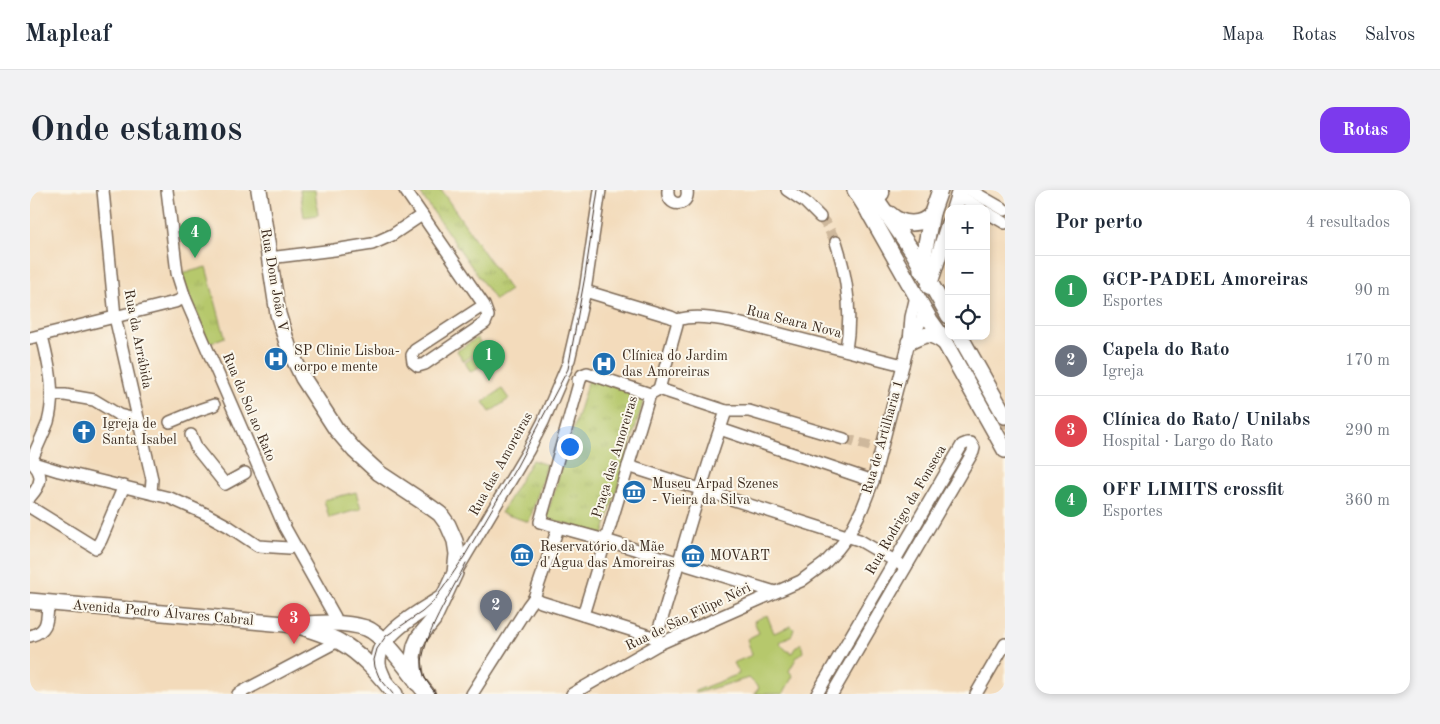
<!DOCTYPE html>
<html lang="pt">
<meta charset="utf-8">
<style>
:root{--surface:#fff;--page:#f2f2f3;--text:#1f2937;--muted:#747a83;--line:#e0e1e3;--accent:#7c3aed}
body{margin:0;font-family:"Old Standard TT",serif;background:var(--page);color:var(--text)}
.controls{position:absolute;right:15px;top:15px;display:grid;overflow:hidden;border-radius:10px;box-shadow:0 2px 8px #0003}
.controls button{width:45px;height:45px;display:grid;place-items:center;padding:0;border:0;border-bottom:1px solid var(--line);background:var(--surface);color:var(--text);font:25px sans-serif}
.you{position:absolute;left:539px;top:256px;width:18px;height:18px;margin:-12px;border:4px solid #fff;border-radius:50%;background:#1a73e8;box-shadow:0 0 0 8px #1a73e833}
.badge{display:grid;place-items:center;width:32px;height:32px;border-radius:50%;background:var(--accent);color:#fff;font-size:16px;font-weight:700}
.pin{position:absolute;translate:-50% -41px;filter:drop-shadow(0 1px 2px #0008)}
.pin::after{content:'';position:absolute;top:26px;width:18px;height:15px;background:inherit;clip-path:polygon(0 0,100% 0,50% 100%)}
.list{margin:0;padding:0;list-style:none}
h2{display:flex;justify-content:space-between;align-items:center;height:65px;margin:0;padding:0 20px;font-size:21px}
h2 small{font-size:16px;font-weight:400;color:var(--muted)}
.list li{display:grid;grid-template-columns:32px 1fr auto;gap:15px;align-items:center;box-sizing:border-box;height:70px;padding:0 20px;border-top:1px solid var(--line)}
.list b{display:block;font-size:19px;white-space:nowrap}
.list p{margin:0;font-size:16px;white-space:nowrap;color:var(--muted)}
.list em{font-size:16px;font-style:normal;color:var(--muted)}
.icon{flex:none;width:28px;height:28px;fill:none;stroke:currentColor;stroke-width:2;stroke-linecap:round;stroke-linejoin:round}
.map{position:relative;flex:none;width:975px;height:504px;overflow:hidden;border-radius:15px}
header{display:flex;align-items:center;gap:30px;box-sizing:border-box;height:70px;padding:0 25px;background:var(--surface);border-bottom:1px solid var(--line)}
header strong{font-size:24px}
nav{display:flex;gap:28px;margin-inline-start:auto;font-size:18px}
.intro{display:flex;align-items:center;justify-content:space-between;box-sizing:border-box;height:120px;padding:0 30px}
h1{margin:0;font-size:35px}
.button{padding:12px 22px;border-radius:15px;background:var(--accent);color:#fff;font-size:18px;font-weight:700}
main{display:flex;gap:30px;padding:0 30px}
aside{flex:1;background:var(--surface);border-radius:15px;box-shadow:0 2px 8px #0003}
.map>svg:first-child{display:block}
</style>
<header>
<strong>Mapleaf</strong>
<nav><a>Mapa</a><a>Rotas</a><a>Salvos</a></nav>
</header>
<div class="intro"><h1>Onde estamos</h1><a class="button">Rotas</a></div>
<main>
<div class="map">
<svg width="975" height="504" viewBox="0 0 975 504">
<defs>
<pattern id="park-tufts" width="24" height="20" patternUnits="userSpaceOnUse" patternTransform="scale(1.25)"><rect width="24" height="20" fill="#b6c86c"/><path d="M3 7l-1-3M5 7V3M7 7l1-3M15 17l-1-3M17 17v-4M19 17l1-3" fill="none" stroke="#9dac5d"/></pattern>
</defs>
<rect width="100%" height="100%" fill="#fbf7ec"/>
<filter id="ink" filterUnits="userSpaceOnUse"><feTurbulence type="fractalNoise" baseFrequency=".02" numOctaves="2"/><feDisplacementMap in="SourceGraphic" scale="10" xChannelSelector="R" yChannelSelector="G"/><feConvolveMatrix kernelMatrix="1 2 1 2 8 2 1 2 1" color-interpolation-filters="sRGB"/></filter>
<filter id="wash" filterUnits="userSpaceOnUse"><feTurbulence type="fractalNoise" baseFrequency=".0096" numOctaves="4" result="noise"/><feDisplacementMap in="SourceGraphic" scale="20" xChannelSelector="R" yChannelSelector="G"/><feGaussianBlur stdDeviation="1.12" result="paint"/><feColorMatrix in="noise" values="0 0 0 0 0 0 0 0 0 0 0 0 0 0 0 0 0 1.4 0 .05"/><feComposite in="paint" operator="in"/></filter>
<g filter="url(#wash)">
<rect width="100%" height="100%" fill="#f3dbbb"/>
<g fill="#b6c86c" stroke="#787945">
<polygon points="270,0 285,0 288,25 274,27"/>
<polygon points="447,148 453,158 434,171 427,161"/>
<polygon points="454,159 461,169 441,182 435,173"/>
<polygon points="472,199 479,209 460,222 453,212"/>
<polygon points="326,302 331,319 299,328 294,310"/>
<polygon points="737,425 744,443 761,436 764,439 762,445 749,452 756,460 762,463 765,458 771,453 773,462 767,467 759,481 763,486 753,504 724,504 729,498 719,488 666,503 665,501 709,484 703,473 722,465 717,449 729,443 724,431"/>
</g>
<g fill="url(#park-tufts)" stroke="#787945">
<polygon points="388,0 411,0 480,100 465,110"/>
<polygon points="176,77 195,147 179,153 151,84"/>
<polygon points="559,188 615,206 573,345 516,328"/>
<polygon points="502,270 517,275 499,332 471,323"/>
</g>
</g>
<g filter="url(#ink)">
<g fill="none" stroke-linecap="round" stroke-linejoin="round">
<g stroke="#ceb89c" stroke-width="11" stroke-dasharray="11 5.5" stroke-linecap="butt">
<polyline points="790,27 796,34 806,52"/>
<polyline points="814,249 840,256"/>
</g>
<g stroke="#ceb89c" stroke-width="16" stroke-dasharray="16 8" stroke-linecap="butt">
<polyline points="905,114 919,138"/>
<polyline points="960,213 975,239"/>
</g>
<g stroke="#7b6855" stroke-width="14">
<g id="minor">
<polyline points="73,0 85,127 122,289 121,303"/>
<polyline points="137,0 147,83 155,108 254,336 305,427 304,434"/>
<polyline points="375,0 454,115 458,126 455,133 395,174 388,176 383,172 382,165 385,160 454,115"/>
<path d="M638,0C636,18 660,18 657,0"/>
<polyline points="757,0 775,12 790,27"/>
<polyline points="940,0 975,20"/>
<polyline points="928,5 951,19"/>
<polyline points="956,22 975,33"/>
<path d="M806,52C817,86 822,125 816,160"/>
<polyline points="239,68 304,60 342,54 362,45 392,25"/>
<polyline points="555,101 641,127 647,130 647,135 629,199"/>
<path d="M647,130C664,125 683,128 700,131L873,175"/>
<polyline points="0,148 145,112 155,108"/>
<polyline points="881,149 891,131 894,119"/>
<polyline points="539,170 555,101 570,0"/>
<polyline points="548,190 550,190 552,185 557,183 620,204"/>
<polyline points="550,190 510,332 575,350 745,402"/>
<polyline points="629,199 696,221 690,239 843,291"/>
<polyline points="22,205 35,205 64,210 89,225 109,230"/>
<polyline points="696,221 719,221 814,249"/>
<polyline points="140,232 169,220 184,215"/>
<polyline points="161,245 167,259 195,294 215,283"/>
<polyline points="0,272 29,281 140,308 176,324 198,336 228,356 259,358 264,356"/>
<path d="M1,272C6,259 13,245 18,232C26,203 19,174 12,146"/>
<polyline points="598,276 829,350 870,374"/>
<path d="M0,307C11,295 15,284 1,272"/>
<polyline points="0,317 66,358 71,350 94,296"/>
<polyline points="426,382 498,261 513,232 537,176"/>
<polyline points="504,408 511,412 626,448 629,454"/>
<polyline points="553,425 620,204 629,199"/>
<path d="M0,446C19,441 17,429 18,413"/>
<path d="M626,448C648,378 666,308 690,239"/>
<polyline points="208,504 308,451"/>
<polyline points="442,504 498,416 504,408 528,338"/>
<polyline points="542,504 629,454 771,391 794,374 808,359 818,346 832,319 843,291 879,152 881,127 886,106"/>
<polyline points="787,504 932,255 937,253 941,253 944,258 943,262 802,504"/>
<polyline points="946,504 975,454"/>
</g>
</g>
<g stroke="#7b6855" stroke-width="18">
<g id="major">
<polyline points="229,0 248,124 259,159 273,188 306,239 325,261 349,283 399,316 410,324 418,335 425,351 427,364 425,383 403,430 389,447 385,456 383,467 387,493"/>
<polyline points="825,0 840,24 900,130 910,144 975,260"/>
<polyline points="840,0 883,62 919,126"/>
<polyline points="924,19 930,0"/>
<path d="M860,24C871,35 892,37 902,23"/>
<polyline points="891,80 902,23 910,0"/>
<polyline points="899,96 919,33"/>
<polyline points="930,146 975,226"/>
<path d="M879,152C896,144 899,141 915,153"/>
<path d="M0,411L266,435C289,433 313,431 336,438C355,445 383,488 397,504"/>
<path d="M269,436C283,441 298,445 310,452C332,464 349,485 365,504"/>
<path d="M353,488C351,483 348,478 348,473C347,443 391,422 412,408"/>
</g>
</g>
<g stroke="#7b6855" stroke-width="19">
<g id="highway">
<polyline points="833,0 840,24"/>
<polyline points="849,0 851,3"/>
</g>
</g>
<use href="#minor" stroke="#fff" stroke-width="11"/>
<use href="#major" stroke="#fff" stroke-width="15"/>
<use href="#highway" stroke="#fff" stroke-width="16"/>
<g stroke="#3b2a1e" stroke-width="1">
<polyline points="363,504 349,487 345,477 344,470 347,459 356,446 392,422 401,414 413,398 434,367 487,276 538,179 555,86 568,0"/>
<path d="M406,504C400,496 393,488 392,477C390,451 424,398 436,373"/>
</g>
</g>
</g>
<defs>
<g id="hospital-disc" transform="scale(1.25)"><circle r="9.5" fill="#1f6fb2" stroke="#fbf7ec"/><path d="M-5-5h3v3.5h4V-5h3V5h-3V1.5h-4V5h-3Z" fill="#fff"/></g>
<g id="church-disc" transform="scale(1.25)"><circle r="9.5" fill="#1f6fb2" stroke="#fbf7ec"/><path d="M-1.2-6h2.4v3.5h3.3v2.4h-3.3V6h-2.4V-.1h-3.3v-2.4h3.3Z" fill="#fff"/></g>
<g id="museum-disc" transform="scale(1.25)"><circle r="9.5" fill="#1f6fb2" stroke="#fbf7ec"/><path d="M0-6L6-3V-2H-6V-3ZM-5-1h2V3h-2ZM-1-1h2V3h-2ZM3-1h2V3H3ZM-6 4H6V6H-6Z" fill="#fff"/></g>
</defs>
<g fill-rule="evenodd">
<use href="#hospital-disc" x="246" y="169"/>
<use href="#hospital-disc" x="574" y="174"/>
<use href="#church-disc" x="54" y="242"/>
<use href="#museum-disc" x="604" y="302"/>
<use href="#museum-disc" x="492" y="365"/>
<use href="#museum-disc" x="663" y="366"/>
</g>
<g text-anchor="middle" dominant-baseline="central" stroke-width="4" stroke-linejoin="round" paint-order="stroke">
<g font-size="14" fill="#3b2a1e" stroke="#fbf7ec">
<text transform="translate(244 90) rotate(80)">Rua Dom João V</text>
<text transform="translate(764 132) rotate(14)">Rua Seara Nova</text>
<text transform="translate(108 149) rotate(79)">Rua da Arrábida</text>
<text transform="translate(219 217) rotate(67)">Rua do Sol ao Rato</text>
<text transform="translate(853 247) rotate(-74)">Rua de Artilharia 1</text>
<text transform="translate(585 267) rotate(-73)">Praça das Amoreiras</text>
<text transform="translate(471 274) rotate(-61)">Rua das Amoreiras</text>
<text transform="translate(876 320) rotate(-60)">Rua Rodrigo da Fonseca</text>
<text transform="translate(133 423) rotate(5)">Avenida Pedro Álvares Cabral</text>
<text transform="translate(658 427) rotate(-26)">Rua de São Filipe Néri</text>
</g>
<g font-size="14" fill="#3b2a1e" stroke="#fbf7ec" text-anchor="start">
<text x="264" y="161">SP Clinic Lisboa-<tspan x="264" dy="16">corpo e mente</tspan></text>
<text x="592" y="166">Clínica do Jardim<tspan x="592" dy="16">das Amoreiras</tspan></text>
<text x="72" y="234">Igreja de<tspan x="72" dy="16">Santa Isabel</tspan></text>
<text x="622" y="294">Museu Arpad Szenes<tspan x="622" dy="16">- Vieira da Silva</tspan></text>
<text x="510" y="357">Reservatório da Mãe<tspan x="510" dy="16">d'Água das Amoreiras</tspan></text>
<text x="680" y="366">MOVART</text>
</g>
</g>
</svg>
<div class="controls">
<button>+</button>
<button>−</button>
<button><svg class="icon" aria-label="locate" viewBox="0 0 24 24"><circle cx="12" cy="12" r="6"/><path d="M12 2v4M12 18v4M2 12h4M18 12h4"/></svg></button>
</div>
<div class="you"></div>
<div class="pin badge" style="left:459px;top:191px;background:#2e9e5b">1</div>
<div class="pin badge" style="left:466px;top:441px;background:#6b7280">2</div>
<div class="pin badge" style="left:264px;top:454px;background:#e0444e">3</div>
<div class="pin badge" style="left:165px;top:68px;background:#2e9e5b">4</div>
</div>
<aside>
<h2>Por perto<small>4 resultados</small></h2>
<ul class="list">
<li><span class="badge" style="background:#2e9e5b">1</span><div><b>GCP-PADEL Amoreiras</b><p>Esportes</p></div><em>90 m</em></li>
<li><span class="badge" style="background:#6b7280">2</span><div><b>Capela do Rato</b><p>Igreja</p></div><em>170 m</em></li>
<li><span class="badge" style="background:#e0444e">3</span><div><b>Clínica do Rato/ Unilabs</b><p>Hospital · Largo do Rato</p></div><em>290 m</em></li>
<li><span class="badge" style="background:#2e9e5b">4</span><div><b>OFF LIMITS crossfit</b><p>Esportes</p></div><em>360 m</em></li>
</ul>
</aside>
</main>
